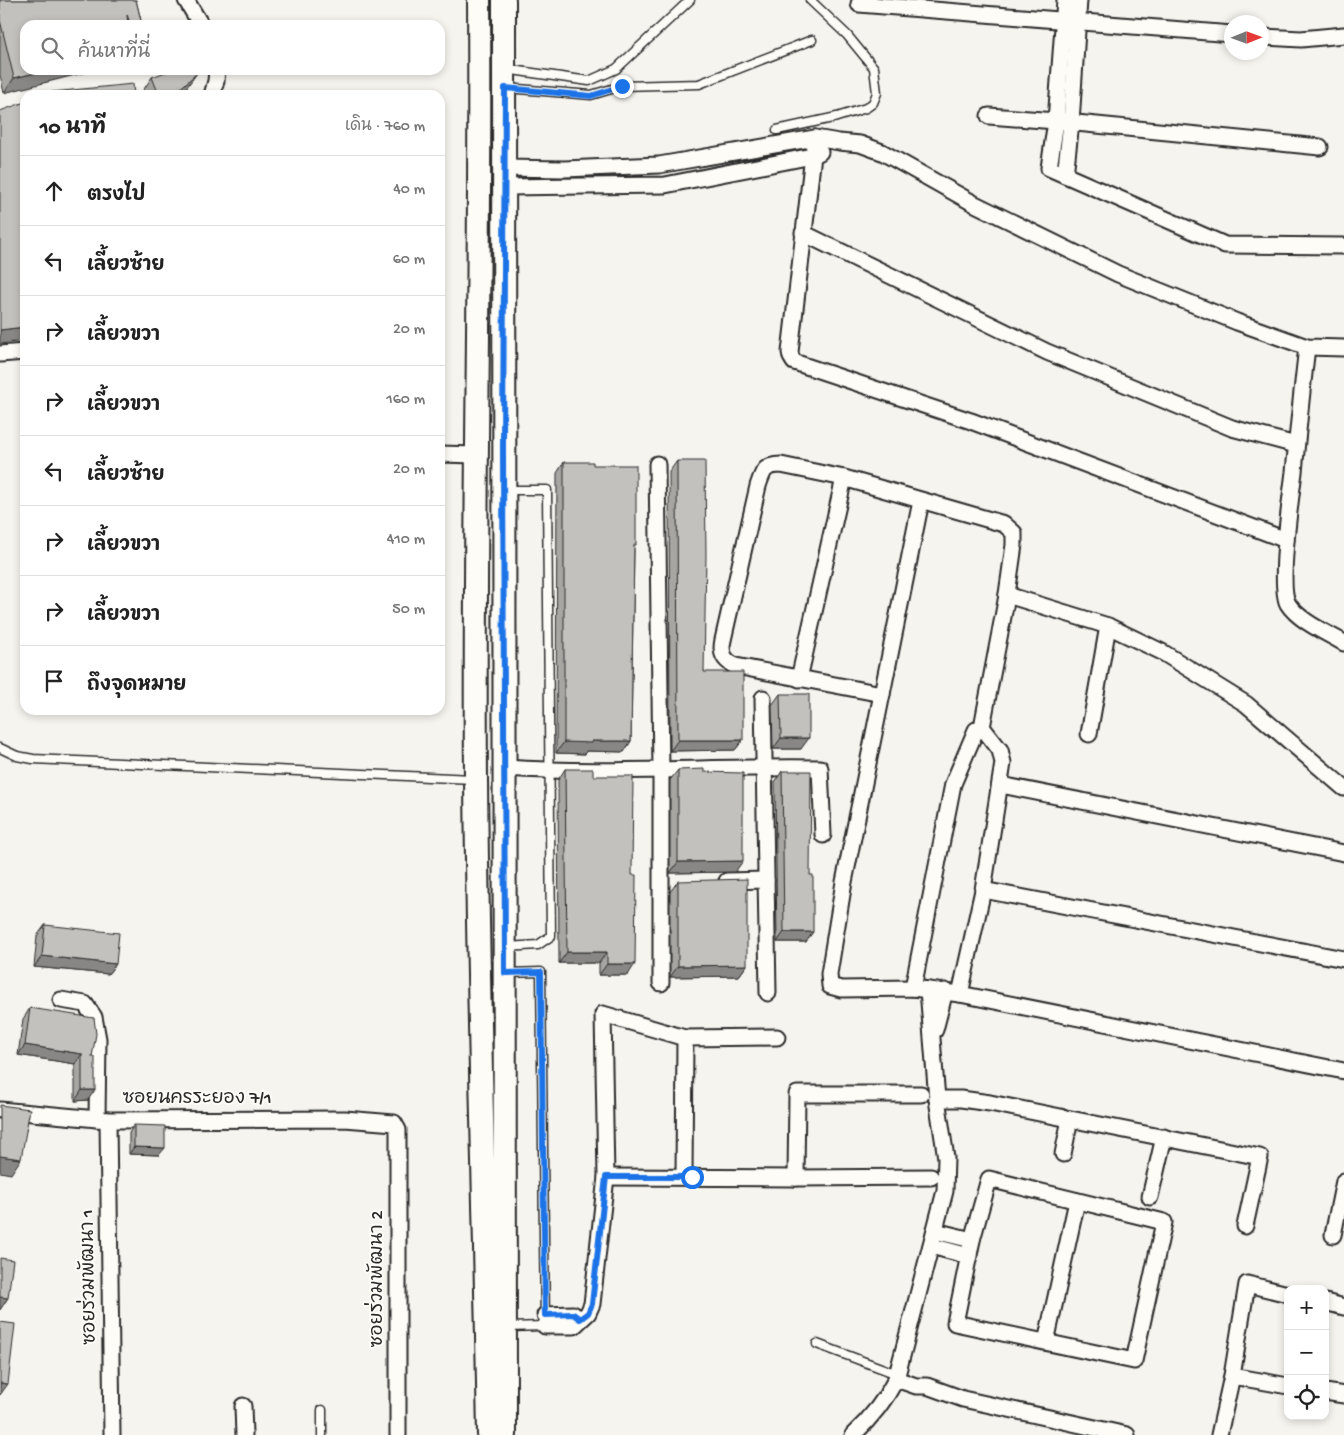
<!DOCTYPE html>
<html lang="th">
<meta charset="utf-8">
<style>
:root{--surface:#fff;--page:#f2f2f2;--text:#222;--muted:#767676;--line:#e0e0e0}
body{margin:0;font-family:"Gochi Hand","Playpen Sans Thai",sans-serif;background:var(--page);color:var(--text)}
.controls{position:absolute;right:15px;bottom:15px;display:grid;overflow:hidden;border-radius:10px;box-shadow:0 2px 8px #0003}
.controls button{width:45px;height:45px;display:grid;place-items:center;padding:0;border:0;border-bottom:1px solid var(--line);background:var(--surface);color:var(--text);font:25px sans-serif}
.compass{position:absolute;left:1224px;top:15px;width:45px;height:45px;border-radius:50%;background:var(--surface);box-shadow:0 2px 8px #0003;rotate:89deg}
.stop{position:absolute;width:15px;height:15px;margin:-11px;border:4px solid #1a73e8;border-radius:50%;background:#fff}
.stop.end{background:#1a73e8;border-color:#fff;box-shadow:0 1px 5px #0008}
.list{margin:0;padding:0;list-style:none}
h2{display:flex;justify-content:space-between;align-items:center;height:65px;margin:0;padding:0 20px;font-size:21px}
h2 small{font-size:16px;font-weight:400;color:var(--muted)}
.list li{display:grid;grid-template-columns:32px 1fr auto;gap:15px;align-items:center;box-sizing:border-box;height:70px;padding:0 20px;border-top:1px solid var(--line)}
.list b{display:block;font-size:19px;white-space:nowrap}
.list em{font-size:16px;font-style:normal;color:var(--muted)}
.icon{flex:none;width:28px;height:28px;fill:none;stroke:currentColor;stroke-width:2;stroke-linecap:round;stroke-linejoin:round}
.map{position:relative;flex:none;width:1344px;height:1435px;overflow:hidden}
.search{position:absolute;background:var(--surface);box-shadow:0 2px 8px #0003;left:20px;top:20px;width:425px;height:55px;display:flex;align-items:center;gap:12px;box-sizing:border-box;padding:0 18px;border-radius:15px;color:var(--muted);font-size:19px}
.panel{position:absolute;background:var(--surface);box-shadow:0 2px 8px #0003;left:20px;top:90px;width:425px;height:625px;border-radius:15px}
.map>svg:first-child{display:block}
</style>
<div class="map">
<svg width="1344" height="1435" viewBox="0 0 1344 1435">
<rect width="100%" height="100%" fill="#f5f4ef"/>
<filter id="ink" filterUnits="userSpaceOnUse"><feTurbulence type="fractalNoise" baseFrequency=".02" numOctaves="2"/><feDisplacementMap in="SourceGraphic" scale="10" xChannelSelector="R" yChannelSelector="G"/><feConvolveMatrix kernelMatrix="1 2 1 2 8 2 1 2 1" color-interpolation-filters="sRGB"/></filter>
<g filter="url(#ink)">
<g fill="none" stroke-linecap="round" stroke-linejoin="round">
<g stroke="#2b2b2b" stroke-width="11">
<g id="lane">
<polyline points="505,69 589,81 616,69 690,0"/>
<polyline points="506,88 591,95 622,86 699,84 812,40"/>
<polyline points="777,130 837,117 866,108 873,103 877,93 874,68 847,35 810,0"/>
<polyline points="506,490 547,490 551,936 538,945 507,947"/>
<polyline points="0,748 17,756 33,759 473,779"/>
<polyline points="507,973 541,972 545,1326 507,1327"/>
<polyline points="817,1344 897,1374"/>
<polyline points="322,1410 322,1435"/>
</g>
</g>
<g stroke="#2b2b2b" stroke-width="19">
<g id="street">
<polyline points="186,0 201,25"/>
<polyline points="1065,0 1056,121 1049,168 1225,245 1344,246"/>
<polyline points="859,4 1232,34"/>
<polyline points="1262,37 1301,39 1344,35"/>
<polyline points="212,95 216,81 217,70"/>
<polyline points="989,116 1056,121 1320,147"/>
<polyline points="815,138 790,352 791,357 794,362 971,421 1286,540"/>
<polyline points="505,168 564,169 659,165 815,138 839,142 860,144 882,152 973,203 1118,274 1237,322 1307,347 1344,348"/>
<polyline points="1065,175 1071,123 1079,0"/>
<polyline points="505,187 665,185 812,156 820,152"/>
<polyline points="803,233 1047,352 1232,428 1296,445"/>
<path d="M1307,347C1302,389 1298,430 1294,472C1291,495 1278,587 1288,604C1299,621 1327,633 1344,643"/>
<polyline points="0,354 25,352"/>
<polyline points="440,454 476,455"/>
<polyline points="657,464 661,770 661,983"/>
<polyline points="921,501 844,882 829,974 830,986 841,989 913,988 960,994 1344,1071"/>
<polyline points="1007,595 1108,626 1162,652 1246,704 1344,788"/>
<polyline points="799,679 844,478"/>
<path d="M882,694L736,666C724,661 720,653 723,640L758,486C763,471 764,465 781,465L844,478L1004,524L1014,533V545L1006,601L982,727L976,730L953,784L913,988"/>
<polyline points="763,698 768,993"/>
<polyline points="1089,734 1108,626"/>
<path d="M505,768C610,775 715,766 820,768L823,835"/>
<polyline points="1001,785 1344,853"/>
<polyline points="727,881 766,880"/>
<polyline points="983,890 1344,959"/>
<polyline points="960,994 983,890 1003,763 1000,750 982,727"/>
<polyline points="61,1000 85,1004 94,1017 98,1039 97,1119"/>
<polyline points="935,1030 945,991"/>
<polyline points="937,1099 961,1099 990,1103 1260,1157 1245,1226"/>
<polyline points="0,1110 108,1120 345,1119 394,1123 398,1130 398,1435"/>
<polyline points="108,1120 112,1435"/>
<polyline points="1063,1154 1070,1119"/>
<polyline points="606,1177 796,1178 931,1177"/>
<polyline points="684,1177 685,1038 777,1037"/>
<polyline points="796,1178 797,1094 921,1094"/>
<polygon points="989,1179 1164,1222 1134,1361 955,1323 972,1240"/>
<polyline points="1150,1197 1164,1137"/>
<polyline points="935,1231 972,1240"/>
<polyline points="1333,1235 1344,1181"/>
<polyline points="931,1246 969,1256"/>
<polyline points="1325,1302 1344,1307"/>
<polyline points="545,1315 573,1314 580,1319"/>
<polyline points="545,1326 574,1326 588,1313 592,1304 606,1177 603,1014 685,1038"/>
<polyline points="1046,1342 1077,1201"/>
<polyline points="1232,1376 1288,1386"/>
<polyline points="896,1379 916,1386 927,1386 963,1399 1127,1435"/>
<polyline points="1325,1392 1344,1395"/>
<polyline points="243,1406 244,1435"/>
<path d="M853,1435C871,1418 885,1401 896,1379L945,1191L946,1158L937,1099L928,990"/>
<polyline points="1219,1435 1232,1376 1247,1284 1288,1294"/>
</g>
</g>
<g stroke="#2b2b2b" stroke-width="26">
<g id="secondary">
<path d="M479,0C481,260 474,519 476,779C478,998 485,1216 489,1435"/>
<polyline points="504,0 505,1435"/>
</g>
</g>
<use href="#lane" stroke="#fdfcf7" stroke-width="8"/>
<use href="#street" stroke="#fdfcf7" stroke-width="15"/>
<use href="#secondary" stroke="#fdfcf7" stroke-width="22"/>
</g>
<g fill="#a7a6a3" stroke="#2b2b2b">
<polygon points="0,0 136,0 142,25 25,25 25,70 4,93 0,75"/>
<polygon points="152,77 187,87 178,95 143,95 142,92"/>
<polygon points="677,461 704,672 743,740 735,750 670,751 669,472"/>
<polygon points="564,462 593,465 634,549 631,741 624,752 586,751 585,754 556,753 557,473"/>
<polygon points="780,694 801,749 773,749 772,705"/>
<polygon points="565,769 593,776 628,975 599,975 599,963 559,963 558,780"/>
<polygon points="678,770 704,772 735,872 670,873 670,780"/>
<polygon points="782,771 810,875 806,942 777,942 775,782"/>
<polygon points="678,881 747,965 739,976 670,977 670,892"/>
<polygon points="45,925 116,964 108,974 34,967 37,936"/>
<polygon points="30,1008 92,1057 88,1100 75,1101 75,1064 18,1055 23,1019"/>
<polygon points="134,1125 159,1155 129,1154 129,1133"/>
</g>
<g fill="#888785" stroke="#2b2b2b">
<polygon points="48,70 95,70 4,93 14,78"/>
<polygon points="197,73 187,87 178,95 173,95"/>
<polygon points="25,327 25,341 0,344 0,330"/>
<polygon points="781,738 809,738 801,749 773,749"/>
<polygon points="678,740 743,740 735,750 670,751"/>
<polygon points="592,741 631,741 624,752 586,751 585,754 556,753 564,742"/>
<polygon points="743,861 735,872 670,873 678,862"/>
<polygon points="784,932 813,932 806,942 777,942"/>
<polygon points="567,952 607,952 599,963 559,963"/>
<polygon points="42,956 116,964 108,974 34,967"/>
<polygon points="607,964 635,964 628,975 599,975"/>
<polygon points="747,965 739,976 670,977 678,966"/>
<polygon points="25,1045 82,1054 75,1064 18,1055"/>
<polygon points="82,1090 95,1090 88,1100 75,1101"/>
<polygon points="134,1147 165,1148 159,1155 129,1154"/>
<polygon points="0,1156 21,1159 11,1174 0,1172"/>
<polygon points="0,1297 8,1298 0,1310"/>
<polygon points="0,1383 8,1384 0,1395"/>
</g>
<g fill="#c2c1be" stroke="#2b2b2b">
<polygon points="0,0 136,0 142,25 131,25 127,15 128,25 25,25 25,70 48,70 14,78 0,20"/>
<polygon points="171,70 199,70 197,73 173,95 159,95 152,77"/>
<polygon points="133,84 134,95 40,95 42,93"/>
<polygon points="25,102 25,327 0,330 0,111"/>
<polygon points="677,461 705,461 706,555 704,672 743,672 743,740 678,740"/>
<polygon points="564,462 593,462 593,465 636,465 636,545 634,545 631,741 592,741 592,743 564,742"/>
<polygon points="780,694 809,694 809,738 781,738"/>
<polygon points="565,769 593,769 593,776 633,776 632,875 636,875 635,964 607,964 607,952 567,952"/>
<polygon points="704,769 704,772 743,773 743,861 678,862 678,770"/>
<polygon points="782,771 811,771 810,875 813,875 813,932 784,932"/>
<polygon points="747,879 747,965 678,966 678,881"/>
<polygon points="45,925 119,933 116,964 42,956"/>
<polygon points="30,1008 94,1018 96,1034 92,1057 95,1057 95,1090 82,1090 82,1054 25,1045"/>
<polygon points="0,1105 30,1109 21,1159 0,1156"/>
<polygon points="134,1125 165,1126 165,1148 134,1147"/>
<polygon points="0,1258 13,1260 8,1298 0,1297"/>
<polygon points="0,1322 15,1324 8,1384 0,1383"/>
</g>
</g>
<g fill="none" stroke-linecap="round" stroke-linejoin="round" filter="url(#ink)">
<polyline stroke="#1a73e8" stroke-width="6" points="622,86 591,96 505,88 503,449 505,973 541,972 545,1315 573,1314 580,1319 588,1313 592,1304 606,1177 692,1177"/>
</g>
<g text-anchor="middle" dominant-baseline="central" stroke-width="4" stroke-linejoin="round" paint-order="stroke">
<g font-size="19" fill="#2b2b2b" stroke="#fdfcf7">
<text x="197" y="1099">ซอยนครระยอง 7/1</text>
<text transform="translate(90 1277) rotate(-91)">ซอยร่วมพัฒนา 1</text>
<text transform="translate(378 1279) rotate(-90)">ซอยร่วมพัฒนา 2</text>
</g>
</g>
</svg>
<div class="controls">
<button>+</button>
<button>−</button>
<button><svg class="icon" aria-label="locate" viewBox="0 0 24 24"><circle cx="12" cy="12" r="6"/><path d="M12 2v4M12 18v4M2 12h4M18 12h4"/></svg></button>
</div>
<svg class="compass" viewBox="-18 -18 36 36"><path d="M0-13l5 13h-10z" fill="#e53935"/><path d="M0 13l5-13h-10z" fill="#767676"/></svg>
<div class="stop" style="left:692px;top:1177px"></div>
<div class="stop end" style="left:622px;top:86px"></div>
<div class="search"><svg class="icon" aria-label="search" viewBox="0 0 24 24"><circle cx="10" cy="10" r="6"/><path d="M15 15l6 6"/></svg>ค้นหาที่นี่</div>
<section class="panel">
<h2>10 นาที<small>เดิน · 760 m</small></h2>
<ul class="list">
<li><svg class="icon" aria-label="ahead" viewBox="0 0 24 24"><path d="M12 20V5M6 11l6-6 6 6"/></svg><div><b>ตรงไป</b></div><em>40 m</em></li>
<li><svg class="icon" aria-label="left" viewBox="0 0 24 24"><path d="M17 20v-9H6M10 6l-5 5 5 5"/></svg><div><b>เลี้ยวซ้าย</b></div><em>60 m</em></li>
<li><svg class="icon" aria-label="right" viewBox="0 0 24 24"><path d="M7 20v-9h11M14 6l5 5-5 5"/></svg><div><b>เลี้ยวขวา</b></div><em>20 m</em></li>
<li><svg class="icon" aria-label="right" viewBox="0 0 24 24"><path d="M7 20v-9h11M14 6l5 5-5 5"/></svg><div><b>เลี้ยวขวา</b></div><em>160 m</em></li>
<li><svg class="icon" aria-label="left" viewBox="0 0 24 24"><path d="M17 20v-9H6M10 6l-5 5 5 5"/></svg><div><b>เลี้ยวซ้าย</b></div><em>20 m</em></li>
<li><svg class="icon" aria-label="right" viewBox="0 0 24 24"><path d="M7 20v-9h11M14 6l5 5-5 5"/></svg><div><b>เลี้ยวขวา</b></div><em>410 m</em></li>
<li><svg class="icon" aria-label="right" viewBox="0 0 24 24"><path d="M7 20v-9h11M14 6l5 5-5 5"/></svg><div><b>เลี้ยวขวา</b></div><em>50 m</em></li>
<li><svg class="icon" aria-label="arrive" viewBox="0 0 24 24"><path d="M6 21V4h12l-3 4 3 4H6"/></svg><div><b>ถึงจุดหมาย</b></div></li>
</ul>
</section>
</div>
